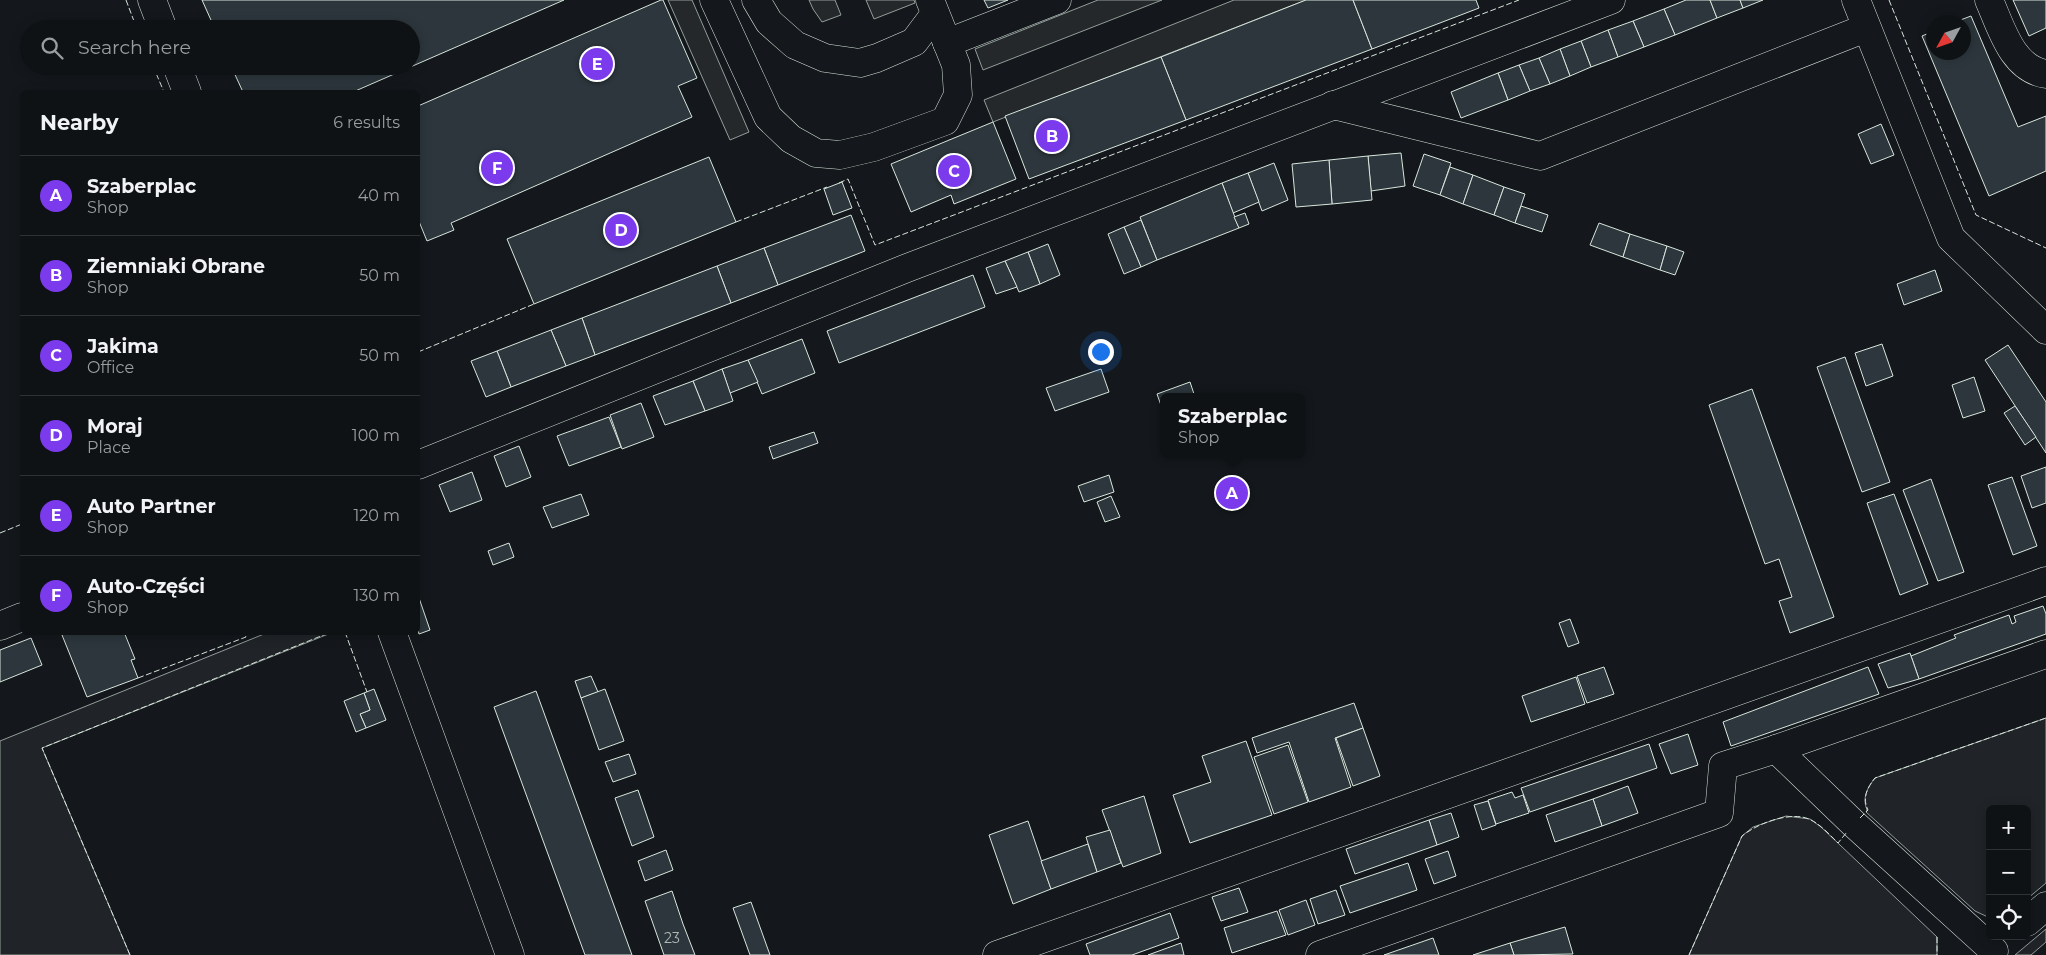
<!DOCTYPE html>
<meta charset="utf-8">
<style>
:root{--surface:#0f1215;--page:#1d2022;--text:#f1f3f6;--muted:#9b9ea0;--line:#2f3234;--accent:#7c3aed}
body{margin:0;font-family:Montserrat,sans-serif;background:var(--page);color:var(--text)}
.controls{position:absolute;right:15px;bottom:15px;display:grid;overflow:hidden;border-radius:8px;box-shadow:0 2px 12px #0003}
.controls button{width:45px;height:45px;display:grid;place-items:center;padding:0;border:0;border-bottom:1px solid var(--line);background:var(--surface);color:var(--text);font:25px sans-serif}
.compass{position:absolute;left:1926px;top:15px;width:45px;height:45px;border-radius:50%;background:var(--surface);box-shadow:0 2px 12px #0003;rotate:230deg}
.you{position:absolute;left:1100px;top:351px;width:18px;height:18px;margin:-12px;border:4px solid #fff;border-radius:50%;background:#1a73e8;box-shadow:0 0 0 8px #1a73e833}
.badge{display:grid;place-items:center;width:32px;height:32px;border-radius:50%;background:var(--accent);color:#fff;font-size:16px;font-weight:700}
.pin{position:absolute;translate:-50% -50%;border:2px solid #fff;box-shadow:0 1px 5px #0006}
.popup{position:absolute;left:1160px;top:393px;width:145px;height:65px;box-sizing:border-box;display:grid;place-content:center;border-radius:8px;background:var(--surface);filter:drop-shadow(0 1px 4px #0005);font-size:16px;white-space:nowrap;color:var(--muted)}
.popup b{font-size:19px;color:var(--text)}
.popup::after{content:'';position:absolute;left:50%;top:100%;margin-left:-10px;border:10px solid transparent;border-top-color:var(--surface)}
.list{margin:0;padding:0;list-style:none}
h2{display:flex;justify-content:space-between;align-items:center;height:65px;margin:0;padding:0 20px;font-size:21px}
h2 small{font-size:16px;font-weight:400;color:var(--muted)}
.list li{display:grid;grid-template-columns:32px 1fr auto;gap:15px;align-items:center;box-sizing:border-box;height:80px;padding:0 20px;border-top:1px solid var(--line)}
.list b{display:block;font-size:19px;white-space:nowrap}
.list p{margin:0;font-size:16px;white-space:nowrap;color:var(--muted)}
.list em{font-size:16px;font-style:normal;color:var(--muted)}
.icon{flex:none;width:28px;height:28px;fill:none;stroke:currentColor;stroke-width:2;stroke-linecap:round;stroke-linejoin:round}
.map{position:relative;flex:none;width:2046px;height:955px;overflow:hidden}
.search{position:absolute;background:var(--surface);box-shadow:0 2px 12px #0003;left:20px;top:20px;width:400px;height:55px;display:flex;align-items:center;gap:12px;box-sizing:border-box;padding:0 18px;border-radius:28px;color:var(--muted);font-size:19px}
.panel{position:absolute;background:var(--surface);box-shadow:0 2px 12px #0003;left:20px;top:90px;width:400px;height:545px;border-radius:8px}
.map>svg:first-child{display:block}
</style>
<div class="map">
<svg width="2046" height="955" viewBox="0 0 2046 955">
<rect width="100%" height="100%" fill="#14181c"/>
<g fill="#202428" stroke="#939e99">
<polygon points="269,632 331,633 42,748 130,955 0,955 0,741"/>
<path d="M2046,718V883L2027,899V809H1990V918L1975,911L1866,812L1867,810C1862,798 1867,788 1875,778Z"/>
<polygon points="1786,816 1810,819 1821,827 1937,937 1937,955 1689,955 1742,836 1753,827"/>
<polygon points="2046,929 2046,942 2031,955 2015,955"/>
</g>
<g fill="#24282b" stroke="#939e99">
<polygon points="668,0 692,0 749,132 730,140"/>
<polygon points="809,0 835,0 841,15 822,22 813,9"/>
<polygon points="866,0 914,0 915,3 874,19"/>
<polygon points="1098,0 1162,0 983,70 975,49"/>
<polygon points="1234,0 1306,0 993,122 984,100"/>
</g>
<g fill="#2c363c" stroke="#d8e6dc">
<polygon points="202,0 564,0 353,92 243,92 231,66 411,66 411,29 215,29"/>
<polygon points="661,0 663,0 697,78 678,86 692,117 451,223 454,230 427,241 418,219 418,106"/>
<polygon points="984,0 1008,0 988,8"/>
<polygon points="1306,0 1353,0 1372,49 1186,120 1161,57"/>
<polygon points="1353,0 1476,0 1479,8 1372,49"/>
<polygon points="1686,0 1710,0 1717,18 1675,35 1664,9"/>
<polygon points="1710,0 1740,0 1743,8 1717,18"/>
<polygon points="1740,0 1763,0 1743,8"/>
<polygon points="2013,0 2046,0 2046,28 2029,36"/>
<polygon points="1664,9 1675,35 1644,47 1633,21"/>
<polygon points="1971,16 2018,127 2046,116 2046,171 1989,196 1922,36 1934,31 1934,52 1964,52 1964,22 1955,22"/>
<polygon points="1633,21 1644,47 1618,57 1608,30"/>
<polygon points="1608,30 1618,57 1591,67 1581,41"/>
<polygon points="1581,41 1591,67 1570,76 1560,49"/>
<polygon points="1560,49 1570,76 1550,84 1539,58"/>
<polygon points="1161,57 1186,120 1029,179 1005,116"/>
<polygon points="1539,58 1550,84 1530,91 1519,65"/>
<polygon points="1519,65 1530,91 1508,100 1498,73"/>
<polygon points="1498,73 1508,100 1461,118 1451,92"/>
<polygon points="993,122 1016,179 954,204 951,195 911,212 891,164"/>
<polygon points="1881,124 1894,155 1871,164 1858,134"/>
<polygon points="1401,153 1405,186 1371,191 1368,156"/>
<polygon points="1424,154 1451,163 1440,195 1413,186"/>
<polygon points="1368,156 1372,200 1332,204 1329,160"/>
<polygon points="709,157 736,222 534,304 507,239"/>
<polygon points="1329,160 1332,204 1296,207 1292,164"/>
<polygon points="1274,163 1288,200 1262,211 1248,173"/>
<polygon points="1450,167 1473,175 1463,204 1440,195"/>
<polygon points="1248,173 1259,202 1233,213 1222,183"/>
<polygon points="1473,175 1504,187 1494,215 1463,204"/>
<polygon points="842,182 852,208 833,215 824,189"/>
<polygon points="1222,183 1239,228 1157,260 1140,217"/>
<polygon points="1504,187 1525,194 1515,223 1494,215"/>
<polygon points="1521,206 1548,215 1542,232 1515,223"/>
<polygon points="1245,213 1249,224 1239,228 1234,217"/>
<polygon points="851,215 865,251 778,285 764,248"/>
<polygon points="1141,220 1157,260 1141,267 1124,227"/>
<polygon points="1599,223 1630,234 1623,257 1590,245"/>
<polygon points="1124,227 1141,267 1124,274 1108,234"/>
<polygon points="1630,234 1667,246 1660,270 1623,257"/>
<polygon points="1048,244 1060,275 1040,284 1028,252"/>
<polygon points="1667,246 1684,252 1675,275 1660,270"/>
<polygon points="764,248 778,285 731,303 717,266"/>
<polygon points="1028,252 1040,284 1019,292 1005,261"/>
<polygon points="1005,261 1017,287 996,294 986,268"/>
<polygon points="717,266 731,303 595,355 582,318"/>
<polygon points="1935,270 1942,291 1904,305 1897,284"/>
<polygon points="973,275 985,307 839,363 827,331"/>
<polygon points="582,318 595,355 566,366 551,330"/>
<polygon points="551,330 566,366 511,387 497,351"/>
<polygon points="802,339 815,373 762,394 748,360"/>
<polygon points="1882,344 1893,376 1866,386 1855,353"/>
<polygon points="2008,345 2046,402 2046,453 1985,360"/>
<polygon points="497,351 511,387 486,397 471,361"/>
<polygon points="1845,357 1890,482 1862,492 1817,367"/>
<polygon points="748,360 758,382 730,393 722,369"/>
<polygon points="722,369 733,401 705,411 693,381"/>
<polygon points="1101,369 1109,392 1055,411 1046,388"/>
<polygon points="1974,377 1985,411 1963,418 1952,385"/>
<polygon points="693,381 705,411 665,425 653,396"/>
<polygon points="1190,382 1195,397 1163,397 1163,411 1157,394"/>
<polygon points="1752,389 1834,617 1790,633 1779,601 1792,597 1779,559 1765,564 1709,405"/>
<polygon points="641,403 654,437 622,449 610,415"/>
<polygon points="2015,406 2036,437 2025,445 2004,413"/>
<polygon points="609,417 621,447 569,466 557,436"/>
<polygon points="814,432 818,443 773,459 769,447"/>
<polygon points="519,446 531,477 506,487 494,456"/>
<polygon points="2046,467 2046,503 2032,508 2021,476"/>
<polygon points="472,472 482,500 450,512 439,485"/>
<polygon points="1109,475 1114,492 1084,502 1078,486"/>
<polygon points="2012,477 2037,546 2013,555 1988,485"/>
<polygon points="1931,479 1964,572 1938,581 1903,490"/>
<polygon points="581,494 589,515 552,528 543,507"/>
<polygon points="1894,494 1928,584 1900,595 1867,503"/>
<polygon points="1111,496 1120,517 1105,522 1097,502"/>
<polygon points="509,543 514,557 493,565 488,551"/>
<polygon points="418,595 430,630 419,634 418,630"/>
<polygon points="2043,606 2046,614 2046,634 1919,679 1911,656 1956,638 1954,635 2009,615 2012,624 2016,622 2014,616"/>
<polygon points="1570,619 1579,643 1568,647 1559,623"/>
<polygon points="69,632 124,632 135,659 131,660 138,678 87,697 62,635"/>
<polygon points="31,638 42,665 0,682 0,650"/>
<polygon points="1910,653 1919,679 1888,688 1878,664"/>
<polygon points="1604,667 1614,694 1587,703 1577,676"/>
<polygon points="1868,667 1879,694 1731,746 1723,722"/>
<polygon points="591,676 598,692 581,698 575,681"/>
<polygon points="1576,677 1585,704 1531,722 1522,696"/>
<polygon points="374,689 386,720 366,728 360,714 370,710 364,693"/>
<polygon points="605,689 624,741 599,750 581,698"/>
<polygon points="536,691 632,955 585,955 494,707"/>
<polygon points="364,693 370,710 360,714 366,728 356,732 344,701"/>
<polygon points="1354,703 1363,728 1335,738 1351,787 1309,802 1289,742 1257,753 1252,738"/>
<polygon points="1363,728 1380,776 1353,786 1336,738"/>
<polygon points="1688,734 1698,765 1671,774 1659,744"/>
<polygon points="1246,741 1272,815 1190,843 1173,795 1211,782 1202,756"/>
<polygon points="1649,744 1657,768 1530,812 1521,788"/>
<polygon points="1288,745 1308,802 1274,814 1254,757"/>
<polygon points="629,754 636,774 613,782 605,762"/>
<polygon points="1628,786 1638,813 1602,826 1593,799"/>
<polygon points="638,790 654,837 632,846 615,798"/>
<polygon points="1512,792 1515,798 1523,795 1529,813 1496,824 1488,800"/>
<polygon points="1144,796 1161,853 1123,867 1102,810"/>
<polygon points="1593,799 1602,826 1555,842 1546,815"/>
<polygon points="1488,801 1496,825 1482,830 1474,805"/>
<polygon points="1451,813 1459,837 1437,845 1429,820"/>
<polygon points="1429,820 1437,845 1355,874 1346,849"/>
<polygon points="1028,821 1051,889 1013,904 989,835"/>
<polygon points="1110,830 1121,863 1097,872 1086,837"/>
<polygon points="1088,844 1097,872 1051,889 1041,861"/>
<polygon points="666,850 673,870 645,881 638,861"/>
<polygon points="1448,851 1456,876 1434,884 1425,859"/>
<polygon points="1408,863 1417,890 1350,913 1340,886"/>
<polygon points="1239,888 1248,912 1221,921 1212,897"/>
<polygon points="1336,890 1345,915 1318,924 1310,899"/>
<polygon points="672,891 683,924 695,955 664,955 645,901"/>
<polygon points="1306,900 1315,925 1288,935 1279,910"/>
<polygon points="751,902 770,955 750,955 733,908"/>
<polygon points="1277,911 1286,935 1232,953 1224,928"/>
<polygon points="1170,913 1179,938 1132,955 1090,955 1086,944"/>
<polygon points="1565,927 1573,954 1514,955 1510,943"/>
<polygon points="1433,938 1439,955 1384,955"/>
<polygon points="1181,943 1184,955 1148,955"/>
<polygon points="1510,943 1514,955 1473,955"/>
</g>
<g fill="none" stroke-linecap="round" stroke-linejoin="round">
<g stroke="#d8e6dc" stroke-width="29">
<g id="minor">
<polyline points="152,0 163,29"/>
<polyline points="714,0 768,117 791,139 816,153 840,155 874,147 945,121 958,95 956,65 930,0"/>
<polyline points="756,0 769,22 795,45 825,58 860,63 877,58 914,42 935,14"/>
<polyline points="1856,0 1951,238 2046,330"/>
<path d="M1989,0C2001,27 2012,69 2046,74"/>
<polyline points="947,43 1057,0"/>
<polyline points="177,66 187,92"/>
<polyline points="1333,105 1540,156 1866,28"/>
<polyline points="418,465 907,268 1611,0"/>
<polyline points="0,626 22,617"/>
<polyline points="392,632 510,955"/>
<polyline points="1776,749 1854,824 1994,951"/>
<polyline points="2027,922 2046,906"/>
<polyline points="997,955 2046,581"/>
<polyline points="1320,955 1719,813 1723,766 1776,749 2046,654"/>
</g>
</g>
<use href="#minor" stroke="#14181c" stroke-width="28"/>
<g stroke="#d8e6dc" stroke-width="1" stroke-dasharray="6 2.5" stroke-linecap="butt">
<polyline points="126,0 137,29"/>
<polyline points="1889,0 1976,215 2046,248"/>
<polyline points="153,66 164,92"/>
<polyline points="839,183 848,179 875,245 1519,0"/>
<polyline points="736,222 827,187"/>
<polyline points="418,352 534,304"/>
<polyline points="0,533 22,524"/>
<polyline points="345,632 367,692"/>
<polyline points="138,678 246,637 244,632"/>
<path d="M1860,818L1868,810C1862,798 1867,788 1875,778L2046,718"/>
<polyline points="1937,937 1937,955"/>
<polyline points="130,955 42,748 331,632"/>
<path d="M1689,955L1742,836C1758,823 1792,810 1811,820C1821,825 1830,835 1838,843L1847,832"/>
</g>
</g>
<g text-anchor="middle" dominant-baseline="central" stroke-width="4" stroke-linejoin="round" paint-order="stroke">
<g font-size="14" fill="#adbab4">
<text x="672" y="938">23</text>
</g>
</g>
</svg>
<div class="controls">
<button>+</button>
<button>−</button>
<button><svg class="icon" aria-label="locate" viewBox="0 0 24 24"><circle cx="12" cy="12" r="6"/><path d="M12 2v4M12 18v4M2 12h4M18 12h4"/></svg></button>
</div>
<svg class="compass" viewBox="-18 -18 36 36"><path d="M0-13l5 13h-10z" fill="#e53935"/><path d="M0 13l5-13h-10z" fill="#9b9ea0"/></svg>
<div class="you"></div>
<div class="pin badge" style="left:1232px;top:493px">A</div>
<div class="popup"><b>Szaberplac</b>Shop</div>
<div class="pin badge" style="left:1052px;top:136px">B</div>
<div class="pin badge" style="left:954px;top:171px">C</div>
<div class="pin badge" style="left:621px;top:230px">D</div>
<div class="pin badge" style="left:597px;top:64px">E</div>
<div class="pin badge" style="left:497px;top:168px">F</div>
<div class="search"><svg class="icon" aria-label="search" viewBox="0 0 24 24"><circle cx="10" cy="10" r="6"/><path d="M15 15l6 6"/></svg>Search here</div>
<section class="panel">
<h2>Nearby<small>6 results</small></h2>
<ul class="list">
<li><span class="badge">A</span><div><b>Szaberplac</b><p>Shop</p></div><em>40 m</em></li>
<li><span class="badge">B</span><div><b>Ziemniaki Obrane</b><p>Shop</p></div><em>50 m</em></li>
<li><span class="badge">C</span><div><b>Jakima</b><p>Office</p></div><em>50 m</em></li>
<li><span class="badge">D</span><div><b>Moraj</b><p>Place</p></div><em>100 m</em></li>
<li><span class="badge">E</span><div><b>Auto Partner</b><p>Shop</p></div><em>120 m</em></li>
<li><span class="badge">F</span><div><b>Auto-Części</b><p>Shop</p></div><em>130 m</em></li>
</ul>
</section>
</div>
